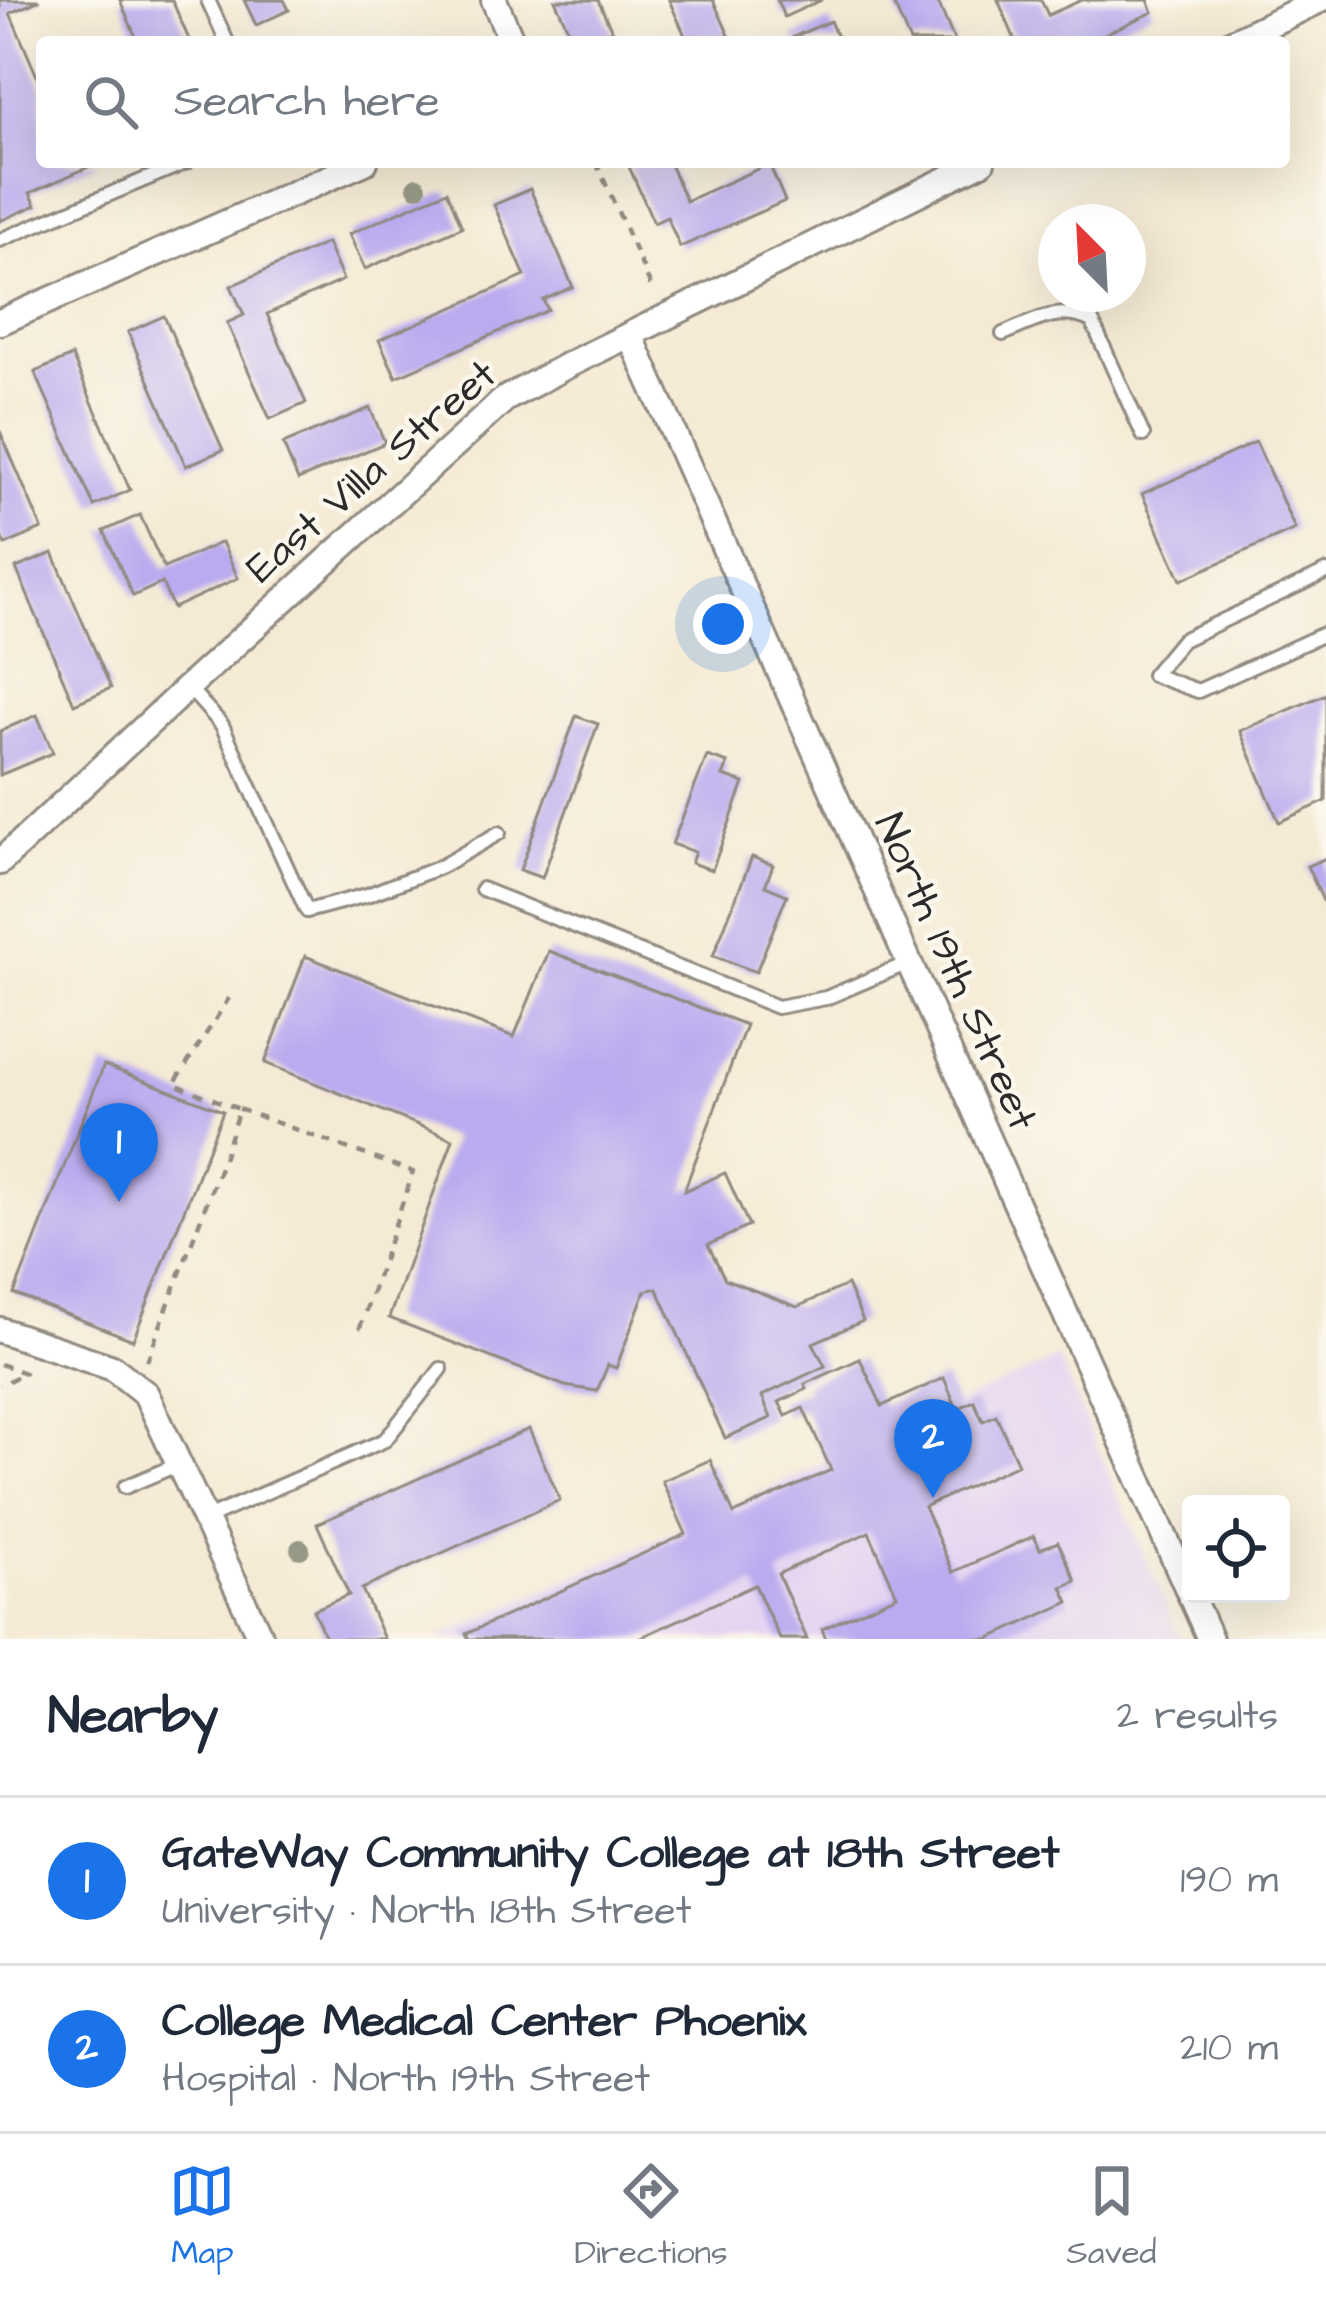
<!DOCTYPE html>
<meta charset="utf-8">
<style>
:root{--surface:#fff;--page:#f2f2f3;--text:#1f2937;--muted:#747a83;--line:#e0e1e3;--accent:#1a73e8}
body{margin:0;font-family:"Architects Daughter",sans-serif;background:var(--page);color:var(--text)}
.controls{position:absolute;right:36px;bottom:36px;display:grid;overflow:hidden;border-radius:12px;box-shadow:0 12px 48px #0002}
.controls button{width:108px;height:108px;display:grid;place-items:center;padding:0;border:0;border-bottom:3px solid var(--line);background:var(--surface);color:var(--text);font:60px sans-serif}
.compass{position:absolute;left:1038px;top:204px;width:108px;height:108px;border-radius:50%;background:var(--surface);box-shadow:0 12px 48px #0002;rotate:336deg}
.you{position:absolute;left:723px;top:624px;width:42px;height:42px;margin:-30px;border:9px solid #fff;border-radius:50%;background:#1a73e8;box-shadow:0 0 0 18px #1a73e833}
.badge{display:grid;place-items:center;width:78px;height:78px;border-radius:50%;background:var(--accent);color:#fff;font-size:39px;font-weight:700}
.pin{position:absolute;translate:-50% -99px;filter:drop-shadow(0 3px 6px #0008)}
.pin::after{content:'';position:absolute;top:63px;width:42px;height:36px;background:inherit;clip-path:polygon(0 0,100% 0,50% 100%)}
.list{margin:0;padding:0;list-style:none}
h2{display:flex;justify-content:space-between;align-items:center;height:156px;margin:0;padding:0 48px;font-size:51px}
h2 small{font-size:39px;font-weight:400;color:var(--muted)}
.list li{display:grid;grid-template-columns:78px 1fr auto;gap:36px;align-items:center;box-sizing:border-box;height:168px;padding:0 48px;border-top:3px solid var(--line)}
.list b{display:block;font-size:45px;white-space:nowrap}
.list p{margin:0;font-size:39px;white-space:nowrap;color:var(--muted)}
.list em{font-size:39px;font-style:normal;color:var(--muted)}
.icon{flex:none;width:66px;height:66px;fill:none;stroke:currentColor;stroke-width:2;stroke-linecap:round;stroke-linejoin:round}
.map{position:relative;flex:none;width:1326px;height:1639px;overflow:hidden}
.search{position:absolute;background:var(--surface);box-shadow:0 12px 48px #0002;left:36px;right:36px;top:36px;height:132px;display:flex;align-items:center;gap:30px;box-sizing:border-box;padding:0 42px;border-radius:12px;color:var(--muted);font-size:45px}
.sheet{height:492px;background:var(--surface)}
nav{display:flex;justify-content:space-around;align-items:center;box-sizing:border-box;height:168px;border-top:3px solid var(--line);background:var(--surface);font-size:33px;color:var(--muted)}
nav a{display:grid;justify-items:center;gap:6px}
nav .on{color:var(--accent)}
.map>svg:first-child{display:block}
</style>
<div class="map">
<svg width="1326" height="1639" viewBox="0 0 1326 1639">
<rect width="100%" height="100%" fill="#fbf7ec"/>
<filter id="ink" filterUnits="userSpaceOnUse"><feTurbulence type="fractalNoise" baseFrequency=".00833" numOctaves="2"/><feDisplacementMap in="SourceGraphic" scale="24" xChannelSelector="R" yChannelSelector="G"/><feConvolveMatrix kernelMatrix="1 2 1 2 8 2 1 2 1" color-interpolation-filters="sRGB"/></filter>
<filter id="wash" filterUnits="userSpaceOnUse"><feTurbulence type="fractalNoise" baseFrequency=".004" numOctaves="4" result="noise"/><feDisplacementMap in="SourceGraphic" scale="48" xChannelSelector="R" yChannelSelector="G"/><feGaussianBlur stdDeviation="2.7" result="paint"/><feColorMatrix in="noise" values="0 0 0 0 0 0 0 0 0 0 0 0 0 0 0 0 0 1.4 0 .05"/><feComposite in="paint" operator="in"/></filter>
<g filter="url(#wash)">
<rect width="100%" height="100%" fill="#f5ead4"/>
<polygon fill="#e5d3f1" points="1058,1358 1181,1639 435,1639"/>
<g id="blocks">
<g fill="#baaaef">
<polygon points="0,0 40,0 10,13 42,88 42,162 100,162 30,193 36,205 0,221"/>
<polygon points="120,0 172,0 190,42 138,42"/>
<polygon points="244,0 284,0 289,10 256,25"/>
<polygon points="555,0 598,0 617,42 574,42"/>
<polygon points="669,0 713,0 732,42 688,42"/>
<polygon points="777,0 822,0 784,17"/>
<polygon points="892,0 937,0 955,42 910,42"/>
<polygon points="998,0 1041,0 1048,15 1082,0 1148,0 1153,12 1087,42 1051,42 1050,39 1042,42 1016,42"/>
<polygon points="830,21 839,42 795,42 793,37"/>
<polygon points="627,162 669,162 686,201 769,164 785,201 680,247 667,217 654,223"/>
<polygon points="530,189 573,287 543,300 548,310 396,377 379,340 525,276 494,205"/>
<polygon points="447,191 462,227 365,269 349,234"/>
<polygon points="327,243 343,280 267,314 306,403 270,419 227,323 244,315 231,286"/>
<polygon points="164,316 223,450 186,466 128,332"/>
<polygon points="72,356 130,490 94,506 35,372"/>
<polygon points="370,408 385,443 298,480 283,444"/>
<polygon points="0,431 42,529 5,545 0,534"/>
<polygon points="1256,442 1295,529 1181,580 1142,494"/>
<polygon points="140,515 164,568 222,542 238,578 173,608 162,583 133,596 104,531"/>
<polygon points="53,553 111,688 74,704 16,568"/>
<polygon points="1326,694 1326,801 1279,822 1240,731"/>
<polygon points="37,715 53,753 0,775 0,731"/>
<polygon points="576,716 598,724 542,878 520,870"/>
<polygon points="707,756 728,763 723,776 744,783 712,870 691,863 695,852 672,844"/>
<polygon points="752,857 773,865 765,886 787,895 756,972 713,956"/>
<polygon points="1326,858 1326,907 1307,866"/>
<polygon points="549,951 746,1025 684,1191 725,1173 749,1226 708,1245 725,1279 797,1307 847,1285 863,1321 813,1343 825,1366 762,1396 771,1418 725,1438 657,1288 645,1291 616,1368 608,1365 597,1391 565,1386 389,1318 453,1139 265,1063 305,956 514,1037"/>
<polygon points="104,1065 223,1111 133,1340 14,1294"/>
<polygon points="860,1359 882,1406 944,1378 957,1409 974,1401 983,1421 996,1415 1018,1464 924,1507 953,1572 1034,1536 1040,1549 1058,1542 1076,1581 1062,1587 1069,1602 988,1639 826,1639 822,1629 897,1595 869,1532 778,1574 807,1639 780,1639 755,1585 637,1639 469,1639 466,1634 686,1534 662,1481 710,1460 734,1514 831,1470 803,1408 786,1416 779,1402 807,1389 805,1384"/>
<polygon points="529,1429 560,1500 362,1589 384,1639 326,1639 313,1610 349,1595 317,1524"/>
</g>
</g>
</g>
<g filter="url(#ink)">
<use href="#blocks" fill-opacity="0" stroke="#908a80" stroke-width="3"/>
<g fill="none" stroke-linecap="round" stroke-linejoin="round">
<g stroke="#908a80" stroke-width="18">
<g id="service">
<polyline points="208,0 227,42"/>
<polyline points="0,240 187,162"/>
<path d="M1003,334C1034,321 1059,305 1092,321L1143,435"/>
<polyline points="1326,572 1182,640 1153,675 1198,691 1326,633"/>
<polyline points="188,687 222,725 307,911 367,895 440,867 499,833"/>
<polyline points="482,889 777,1007 826,998 908,963"/>
<polyline points="125,1487 179,1464"/>
<polyline points="205,1519 385,1440 441,1369"/>
</g>
</g>
<g stroke="#908a80" stroke-width="30">
<g id="minor">
<polyline points="494,0 512,42"/>
<polyline points="1232,42 1320,0"/>
<polyline points="0,322 365,162"/>
<polyline points="630,335 1210,1639"/>
<polyline points="0,862 188,687 505,399 570,364 982,162"/>
<polyline points="0,1330 113,1368 146,1394 261,1639"/>
</g>
</g>
<g stroke="#908a80" stroke-width="4.5" stroke-dasharray="9 9" stroke-linecap="butt">
<polyline points="596,162 653,291"/>
<polyline points="239,1109 413,1172 357,1336"/>
<polyline points="147,1361 222,1162 239,1109 174,1084 229,998"/>
<polyline points="0,1364 25,1373 0,1385"/>
</g>
<use href="#service" stroke="#fff" stroke-width="12"/>
<use href="#minor" stroke="#fff" stroke-width="24"/>
</g>
<g fill="#959985">
<circle cx="417" cy="187" r="10"/>
<circle cx="300" cy="1549" r="10"/>
</g>
</g>
<g text-anchor="middle" dominant-baseline="central" stroke-width="9" stroke-linejoin="round" paint-order="stroke">
<g font-size="42" fill="#2b2b2b" stroke="#fbf7ec">
<text transform="translate(372 472) rotate(-41)">East Villa Street</text>
<text transform="translate(955 972) rotate(66)">North 19th Street</text>
</g>
</g>
</svg>
<div class="controls">
<button><svg class="icon" aria-label="locate" viewBox="0 0 24 24"><circle cx="12" cy="12" r="6"/><path d="M12 2v4M12 18v4M2 12h4M18 12h4"/></svg></button>
</div>
<svg class="compass" viewBox="-18 -18 36 36"><path d="M0-13l5 13h-10z" fill="#e53935"/><path d="M0 13l5-13h-10z" fill="#747a83"/></svg>
<div class="you"></div>
<div class="pin badge" style="left:119px;top:1202px">1</div>
<div class="pin badge" style="left:933px;top:1498px">2</div>
<div class="search"><svg class="icon" aria-label="search" viewBox="0 0 24 24"><circle cx="10" cy="10" r="6"/><path d="M15 15l6 6"/></svg>Search here</div>
</div>
<section class="sheet">
<h2>Nearby<small>2 results</small></h2>
<ul class="list">
<li><span class="badge">1</span><div><b>GateWay Community College at 18th Street</b><p>University · North 18th Street</p></div><em>190 m</em></li>
<li><span class="badge">2</span><div><b>College Medical Center Phoenix</b><p>Hospital · North 19th Street</p></div><em>210 m</em></li>
</ul>
</section>
<nav>
<a class="on"><svg class="icon" aria-label="map" viewBox="0 0 24 24"><path d="M3 6l6-2 6 2 6-2v14l-6 2-6-2-6 2zM9 4v14M15 6v14"/></svg>Map</a>
<a><svg class="icon" aria-label="directions" viewBox="0 0 24 24"><path d="M12 3l9 9-9 9-9-9zM9 14v-3h6M13 9l2 2-2 2"/></svg>Directions</a>
<a><svg class="icon" aria-label="saved" viewBox="0 0 24 24"><path d="M7 4h10v16l-5-4-5 4z"/></svg>Saved</a>
</nav>
